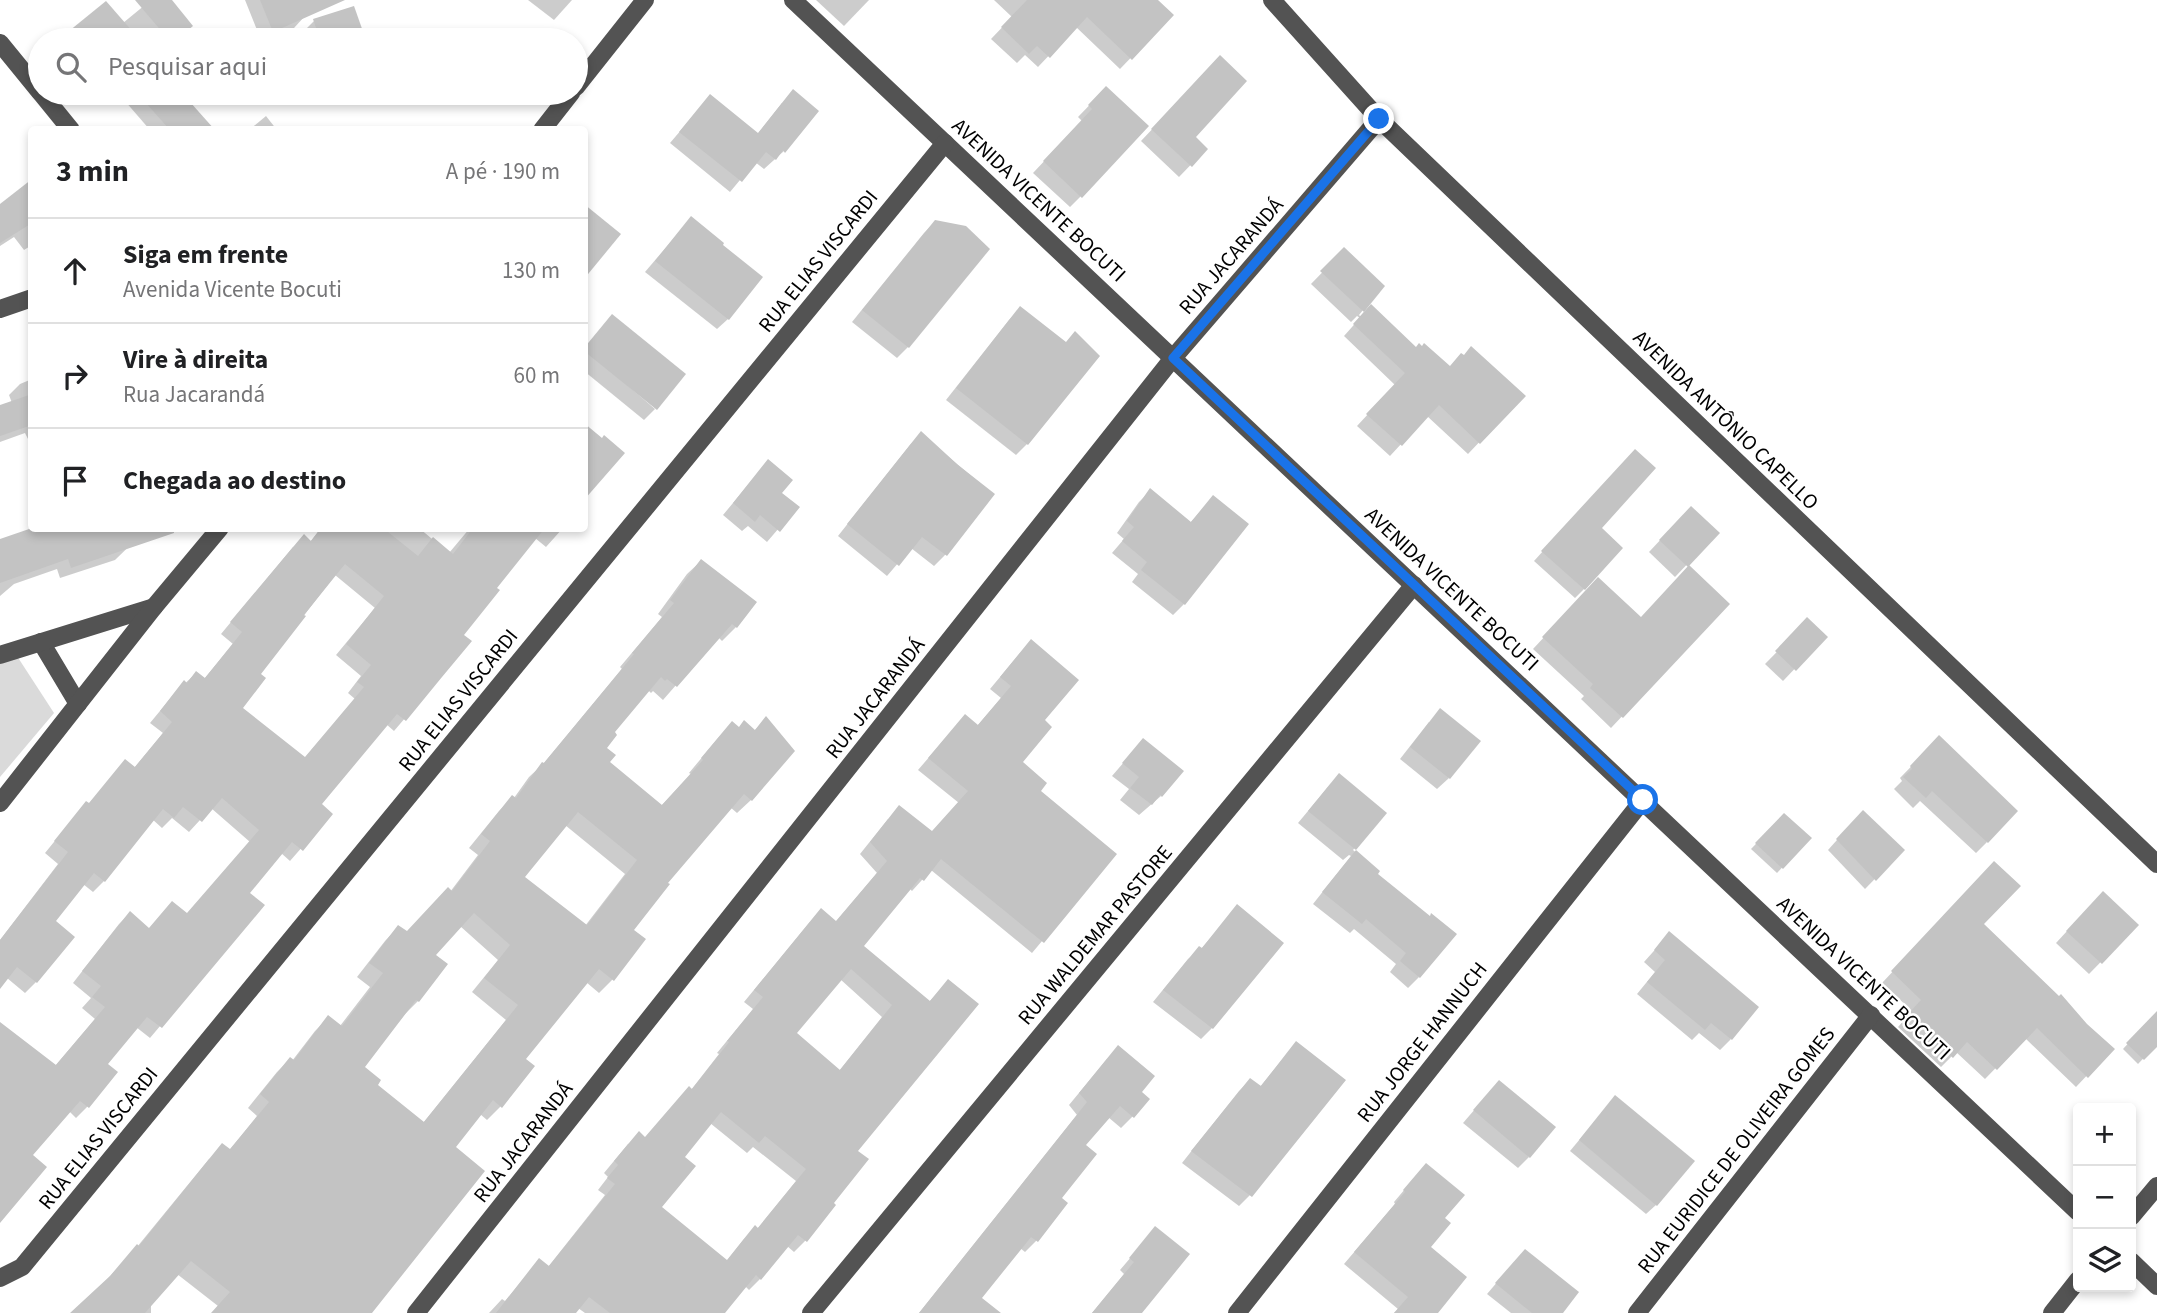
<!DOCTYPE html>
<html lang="pt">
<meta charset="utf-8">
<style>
:root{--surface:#fff;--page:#f2f2f2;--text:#202124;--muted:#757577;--line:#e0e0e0}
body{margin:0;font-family:"Source Sans 3",sans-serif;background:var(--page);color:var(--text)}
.controls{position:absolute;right:21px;bottom:21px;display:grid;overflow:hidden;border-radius:7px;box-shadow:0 4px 10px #0003}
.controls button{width:63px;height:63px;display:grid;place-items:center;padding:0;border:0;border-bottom:2px solid var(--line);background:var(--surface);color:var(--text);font:35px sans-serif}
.stop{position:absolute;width:21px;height:21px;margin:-16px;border:5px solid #1a73e8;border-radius:50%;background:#fff}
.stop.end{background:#1a73e8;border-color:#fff;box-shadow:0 2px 7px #0008}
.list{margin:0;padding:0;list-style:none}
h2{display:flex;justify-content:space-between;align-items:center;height:91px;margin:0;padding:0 28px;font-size:30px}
h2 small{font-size:23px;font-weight:400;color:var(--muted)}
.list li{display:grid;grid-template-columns:46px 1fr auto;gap:21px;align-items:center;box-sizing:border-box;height:105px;padding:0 28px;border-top:2px solid var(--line)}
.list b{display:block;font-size:26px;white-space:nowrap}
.list p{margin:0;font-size:23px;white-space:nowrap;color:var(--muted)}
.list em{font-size:23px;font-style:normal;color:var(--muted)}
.icon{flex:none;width:38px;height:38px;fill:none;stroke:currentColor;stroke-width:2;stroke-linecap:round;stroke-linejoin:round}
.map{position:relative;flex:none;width:2157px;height:1313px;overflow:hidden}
.search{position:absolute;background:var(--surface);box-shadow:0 4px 10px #0003;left:28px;top:28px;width:560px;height:77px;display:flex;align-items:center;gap:18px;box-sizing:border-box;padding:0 24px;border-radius:38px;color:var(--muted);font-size:26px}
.panel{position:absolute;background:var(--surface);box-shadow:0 4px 10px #0003;left:28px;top:126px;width:560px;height:406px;border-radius:7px}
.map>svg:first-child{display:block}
</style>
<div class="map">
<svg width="2157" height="1313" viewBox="0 0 2157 1313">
<rect width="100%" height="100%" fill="#fff"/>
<polygon fill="#dadada" points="15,653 54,713 0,777 0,658"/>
<g fill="#0003" fill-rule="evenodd">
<polygon points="151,0 169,0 180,36 175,40 62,40 68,35 123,23"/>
<polygon points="245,0 298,0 305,16 294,28 265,40 261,40"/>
<polygon points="528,0 572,0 554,20"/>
<polygon points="816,0 869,0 844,26"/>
<polygon points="994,0 1155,0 1172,15 1120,69 1076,27 1038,67 1025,55 1017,63 991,39 1012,17"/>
<polygon points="314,21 363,36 359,40 305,40 303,32"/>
<polygon points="392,34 400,40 386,40"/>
<polygon points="1209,69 1193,137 1206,149 1179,177 1141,141"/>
<polygon points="1106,88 1081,196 1070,207 1033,173 1082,121 1078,117"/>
<polygon points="118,93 179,93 213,130 150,130"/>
<polygon points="354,93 375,93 365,102"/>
<polygon points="710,96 757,135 782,103 784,151 764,169 755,162 730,192 670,143"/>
<polygon points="266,116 277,130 249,130"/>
<polygon points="32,181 32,245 24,250 14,237 0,246 0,207"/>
<polygon points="691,218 720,245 728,319 717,329 645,272"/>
<polygon points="935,222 908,347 897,358 852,322 924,233"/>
<polygon points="1344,250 1382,286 1359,315 1361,317 1449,368 1463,357 1523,396 1468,454 1427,416 1390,456 1357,426 1395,385 1344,336 1360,318 1357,316 1351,322 1311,284"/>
<polygon points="1020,308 1027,444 1016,455 946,400 1009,320"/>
<polygon points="584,348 655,409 644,420 584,371"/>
<polygon points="32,379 32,447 25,433 0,442 0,407 12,403 9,395 20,384"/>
<polygon points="921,434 993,494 945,555 934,566 911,548 887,576 838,536 910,445"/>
<polygon points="1626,460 1599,528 1584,589 1575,598 1534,561"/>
<polygon points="768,461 780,493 797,507 767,542 748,526 742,531 723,515"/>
<polygon points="1150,491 1190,523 1213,497 1184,604 1173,615 1132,582 1138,574 1112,553 1124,539 1117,533 1139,502"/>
<polygon points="1680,519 1717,533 1675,577 1649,552"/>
<polygon points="148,528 115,560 60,578 57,569 14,584 0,596 0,541"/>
<path d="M321,528H419L449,553L470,528H563L546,547L535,538L494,588L462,635L441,676L394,731L386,724L319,805L331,814L290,861L281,853L248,893L262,905L150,1038L136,1027L106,1065L115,1073L87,1107L76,1118L69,1111L30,1156L0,1216V1024L55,1066L95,1019L82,1008L91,998L73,983L119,924L130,913L148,929L187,915L250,842L211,808L189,832L172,818L162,828L152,819L104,881L93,892L83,884L53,921L36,982L25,993L7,978L0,986V940L58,864L45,853L76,815L88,805L125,761L134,768L163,733L150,723L174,694L196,673L204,679L233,644L221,634L293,547L310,542ZM335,575L375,608L336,655L361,676L348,693L355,699L304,759L240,708L259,674Z"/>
<path d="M701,561L754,603L736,627L722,641L718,637L663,700L653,691L651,693L648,690L612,733L604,748L607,762L661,806L691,774L689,773L719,737L738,729L754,731L766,719L751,800L737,813L730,807L666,883L632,930L644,940L612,980L599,993L586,982L524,1060L501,1106L487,1120L480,1114L453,1148L369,1313H212L218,1306L177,1274L151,1303V1313H71L102,1285L137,1247L209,1159L229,1151L257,1116L248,1108L277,1072L290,1059L292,1061L315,1031L329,1017L340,1026L370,987L357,977L385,941L398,927L406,933L450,892L478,855L469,848L499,811L513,797L514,798L529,777L543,764L622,669L620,667L662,617L658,614L687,574ZM565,825L625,874L585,926L522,877ZM460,926L498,960L472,992L506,1020L423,1123L375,1085L362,1067L405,1014L418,1001L434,955Z"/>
<polygon points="1588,590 1641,619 1728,604 1611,728 1581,699 1584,696 1533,649"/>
<polygon points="1808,620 1825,637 1783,681 1765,664"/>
<path d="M1020,653L1042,720L1020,762L1038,791L1115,854L1032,953L931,870L912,891L909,888L862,946L929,1002L948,981L856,1151L832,1203L834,1205L805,1241L794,1252L787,1246L760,1279L749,1290L745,1286L723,1313H585L578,1308L574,1313H489L502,1299L505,1301L539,1260L548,1267L605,1195L598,1190L608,1177L604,1173L628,1144L645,1138L691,1090L719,1054L717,1053L753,1009L744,1002L810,922L835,923L877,873L860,854L888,819L931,833L959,803L918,770L955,727L977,726L1001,698L990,689ZM840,979L882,1017L839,1071L795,1033ZM710,1123L747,1153L753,1147L796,1181L757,1229L744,1239L726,1262L659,1207L683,1157Z"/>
<polygon points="1429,722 1449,778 1437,789 1400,759"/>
<polygon points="1939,738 1987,842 1976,853 1920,801 1913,808 1894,789 1902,781 1900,778"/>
<polygon points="1143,740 1161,796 1139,815 1120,800 1129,789 1112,776"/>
<polygon points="1328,787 1385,813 1353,850 1378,871 1376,874 1419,977 1408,988 1390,972 1396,964 1354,929 1350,933 1313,904 1351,856 1349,855 1343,860 1298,823"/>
<polygon points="1784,815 1809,838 1777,873 1751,849"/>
<polygon points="1854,821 1903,850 1865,889 1828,850"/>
<polygon points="1984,874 1982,924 2112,1049 2076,1087 2025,1038 1985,1079 1956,1052 1941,1067 1898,1027 1912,1011 1882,983"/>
<polygon points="2092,904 2137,925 2089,974 2056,943"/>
<polygon points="1237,907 1212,1028 1201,1039 1153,1002 1188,959 1201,949"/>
<polygon points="1669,934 1731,1039 1720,1050 1699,1033 1692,1040 1637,994 1655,972 1644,962"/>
<polygon points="2145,1025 2157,1036 2157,1044 2138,1064 2123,1049"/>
<polygon points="1296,1043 1250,1195 1239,1206 1182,1163 1239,1091 1250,1080 1259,1088"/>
<polygon points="1107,1059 1140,1092 1133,1116 1121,1128 1108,1117 1083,1145 1059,1198 1036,1241 1025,1252 1020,1248 980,1298 979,1313 919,1313 1077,1115 1069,1105"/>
<polygon points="1488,1094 1529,1157 1518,1168 1463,1123"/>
<polygon points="1615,1097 1656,1205 1646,1214 1570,1151"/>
<polygon points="1416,1176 1443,1218 1429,1248 1436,1313 1394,1313 1398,1309 1344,1264 1395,1204 1394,1202"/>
<polygon points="1155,1229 1140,1313 1092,1313 1124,1274 1120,1270"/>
<polygon points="1516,1260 1561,1313 1511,1313 1487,1294"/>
</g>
<g fill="#c3c3c3" fill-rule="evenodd">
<polygon points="135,0 172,0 193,26 176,40 169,40"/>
<polygon points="260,0 345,0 273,32"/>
<polygon points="1027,0 1158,0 1174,15 1132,60 1087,17 1050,58 1037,46 1029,54 1001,27"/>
<polygon points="106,1 140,40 58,40"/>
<polygon points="354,6 366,40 320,40 313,19"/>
<polygon points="1220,55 1247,81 1196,137 1208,149 1192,167 1151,129"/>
<polygon points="1106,86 1149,126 1082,198 1043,161 1092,109 1088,105"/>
<polygon points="793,89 819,111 785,153 783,150 776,160 766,152 742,182 679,132 710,94 758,133"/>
<polygon points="137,93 182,93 215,130 170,130"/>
<polygon points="32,179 32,223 0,243 0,204"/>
<polygon points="584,204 621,234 584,279"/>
<polygon points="691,216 724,243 723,245 763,277 729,320 655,261"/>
<polygon points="935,220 966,226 990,249 909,348 862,310"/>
<polygon points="1344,247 1385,286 1364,312 1320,271"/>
<polygon points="1371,304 1416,347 1419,343 1422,346 1424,343 1450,366 1461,353 1464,355 1471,346 1526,396 1480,444 1439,405 1402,446 1366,414 1405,373 1353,324"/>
<polygon points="1020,306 1066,342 1075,331 1100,356 1028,445 956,388"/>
<polygon points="612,314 686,374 657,410 584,351 584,348"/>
<polygon points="32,394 32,425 0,436 0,405"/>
<polygon points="584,423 602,438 604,435 625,453 584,500"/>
<polygon points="921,431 958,465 995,494 947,556 922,537 899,566 847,524"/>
<polygon points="1635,449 1656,468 1602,528 1623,548 1585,590 1541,551"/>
<polygon points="768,459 793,480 782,493 800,507 780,532 760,515 755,522 733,503"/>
<polygon points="1150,488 1191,522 1213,495 1249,524 1185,605 1141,570 1147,562 1122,541 1134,527 1127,521"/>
<polygon points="1691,506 1720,533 1688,567 1659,540"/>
<polygon points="32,528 174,528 174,533 71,568 68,559 0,583 0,539"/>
<path d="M321,528H383L418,556L433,537L453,554L473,528H545L497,588L500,590L464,635L472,641L442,677L406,721L397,714L322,804L333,814L303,851L292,842L250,893L265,905L162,1028L147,1017L108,1064L118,1072L89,1108L80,1101L33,1155L47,1167L0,1223V1022L56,1065L105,1007L92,997L101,986L82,971L130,911L149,928L172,901L187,913L259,830L222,798L202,822L183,807L174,818L163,809L105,882L94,873L56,921L75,937L37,983L17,967L0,989V940L68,852L54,841L86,801L89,803L125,759L135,767L172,722L160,711L184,680L187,683L196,671L205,678L242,632L230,622L304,534L311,541ZM345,564L384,596L346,644L371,665L357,682L364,687L305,757L243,708L266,678L261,674L306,616L304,615Z"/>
<path d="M701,559L757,602L737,628L732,624L677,687L667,679L665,681L661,677L615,732L617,735L607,748L616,755L610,762L662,805L703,760L701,758L732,721L739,727L744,720L755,730L766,716L795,751L752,801L744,794L668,883L670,884L634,930L646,939L614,981L599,969L526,1059L535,1066L502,1108L493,1100L456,1147L485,1171L372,1313H211L230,1292L191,1261L145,1313H70L110,1276L137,1244L139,1246L222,1143L230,1149L269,1102L260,1094L290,1057L294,1060L328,1015L342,1026L383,973L369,963L398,925L407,931L448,887L452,891L490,841L481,834L512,795L516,798L542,762L544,763L634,654L632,653L674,603L670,600ZM578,812L637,860L587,925L525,877ZM474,913L510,945L484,978L518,1005L424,1122L378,1085L381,1080L365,1067L416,1000L419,1002L448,964L436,955Z"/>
<polygon points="1689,565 1730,604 1623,718 1590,688 1593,684 1542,637 1598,577 1641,617"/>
<polygon points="1807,617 1828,637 1796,671 1775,651"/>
<path d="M1031,639L1079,680L1045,720L1052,727L1023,762L1047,783L1041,791L1117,854L1044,943L941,859L924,881L920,878L864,946L930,1001L948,979L979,1004L858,1151L869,1159L834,1203L836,1205L807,1242L798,1235L761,1280L756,1275L725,1313H610L589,1297L576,1313H496L539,1258L549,1266L615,1184L607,1178L618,1165L614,1161L639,1131L645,1137L689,1086L692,1089L729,1042L727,1041L763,997L754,990L821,908L836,921L887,861L870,842L899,805L932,831L968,791L928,758L965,714L978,725L1011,686L1000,677ZM851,969L892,1005L840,1070L797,1033ZM721,1112L759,1143L765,1136L806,1169L758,1228L755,1225L727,1260L662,1207L696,1166L685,1157Z"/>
<polygon points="1440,708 1481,741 1450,779 1410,747"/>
<polygon points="1939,735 2018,811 1988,843 1932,791 1926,798 1903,777 1912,769 1910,766"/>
<polygon points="1143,738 1184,771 1162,797 1160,795 1152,805 1130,788 1139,777 1122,763"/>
<polygon points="1339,773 1387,813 1356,850 1308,811"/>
<polygon points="1863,810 1905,850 1876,881 1836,839"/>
<polygon points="1784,813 1812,838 1783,869 1755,843"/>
<polygon points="1356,850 1380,871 1378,874 1430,916 1431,913 1457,934 1420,978 1400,961 1406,953 1366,919 1362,924 1322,892"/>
<polygon points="1994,861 2021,886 1984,924 2059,996 2061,994 2087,1024 2115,1049 2088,1078 2037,1028 1997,1070 1967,1042 1953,1058 1907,1015 1921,1000 1891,971"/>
<polygon points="2103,891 2139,925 2102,964 2066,931"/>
<polygon points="1237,904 1284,943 1213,1029 1163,990 1199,946 1202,948"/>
<polygon points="1669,931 1759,1007 1732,1040 1711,1023 1705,1030 1647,982 1665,960 1654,950"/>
<polygon points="2157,1011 2157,1047 2144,1060 2126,1043"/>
<polygon points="1296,1041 1346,1080 1252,1197 1191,1151 1250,1078 1261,1086"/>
<polygon points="1118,1045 1155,1076 1142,1092 1150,1099 1134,1118 1120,1106 1086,1145 1097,1154 1062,1198 1068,1203 1038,1242 1031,1237 982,1298 1001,1313 919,1313 1087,1102 1079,1093"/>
<polygon points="1499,1080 1556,1127 1530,1158 1473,1110"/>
<polygon points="1615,1095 1695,1161 1657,1206 1579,1140"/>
<polygon points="1426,1163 1465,1195 1445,1218 1451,1223 1431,1247 1467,1277 1438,1313 1394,1313 1408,1297 1354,1252 1405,1192 1403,1190"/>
<polygon points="1155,1226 1190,1254 1142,1313 1092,1313 1134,1262 1129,1258"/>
<polygon points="1525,1249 1579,1292 1563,1313 1532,1313 1495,1283"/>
</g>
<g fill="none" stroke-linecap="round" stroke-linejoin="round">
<g stroke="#535353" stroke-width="18">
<polyline points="793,0 2078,1212"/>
<polyline points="1272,0 1379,119 2157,864"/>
<polyline points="0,43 40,92"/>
<polyline points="576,87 645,0"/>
<polyline points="41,93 71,130"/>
<polyline points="542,130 571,93"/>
<polyline points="0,309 32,298"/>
<polyline points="41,642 78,704"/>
<polyline points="0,655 154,607"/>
<polyline points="0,803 154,607 220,528"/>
<polyline points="2131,1217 2157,1186"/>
<polyline points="2131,1261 2157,1286"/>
<polyline points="0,1278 22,1267 945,143"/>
<polyline points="416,1313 1173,358 1379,119"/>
<polyline points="811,1313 1414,585"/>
<polyline points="1237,1313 1643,800"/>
<polyline points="1637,1313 1871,1015"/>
<polyline points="2052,1313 2078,1280"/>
</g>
</g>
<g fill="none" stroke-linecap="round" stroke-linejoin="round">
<polyline stroke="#1a73e8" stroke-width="9" points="1379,119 1173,358 1643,800"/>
</g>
<g text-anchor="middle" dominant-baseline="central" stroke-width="5" stroke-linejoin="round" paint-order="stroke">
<g font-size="21" fill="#000" stroke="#fff">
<text transform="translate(1039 200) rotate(43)">AVENIDA VICENTE BOCUTI</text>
<text transform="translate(1231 256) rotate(-49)">RUA JACARANDÁ</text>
<text transform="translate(818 261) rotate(-51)">RUA ELIAS VISCARDI</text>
<text transform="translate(1726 420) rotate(44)">AVENIDA ANTÔNIO CAPELLO</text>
<text transform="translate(1452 589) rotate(43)">AVENIDA VICENTE BOCUTI</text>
<text transform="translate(875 698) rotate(-52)">RUA JACARANDÁ</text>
<text transform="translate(458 700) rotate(-51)">RUA ELIAS VISCARDI</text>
<text transform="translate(1095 935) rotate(-50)">RUA WALDEMAR PASTORE</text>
<text transform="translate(1864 978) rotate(43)">AVENIDA VICENTE BOCUTI</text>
<text transform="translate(1422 1042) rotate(-52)">RUA JORGE HANNUCH</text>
<text transform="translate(98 1138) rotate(-51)">RUA ELIAS VISCARDI</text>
<text transform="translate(523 1142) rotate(-52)">RUA JACARANDÁ</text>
<text transform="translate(1736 1150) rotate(-52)">RUA EURIDICE DE OLIVEIRA GOMES</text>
</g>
</g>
</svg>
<div class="controls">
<button>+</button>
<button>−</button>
<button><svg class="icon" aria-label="layers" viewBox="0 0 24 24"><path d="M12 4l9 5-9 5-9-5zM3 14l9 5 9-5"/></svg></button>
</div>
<div class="stop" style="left:1643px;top:800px"></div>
<div class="stop end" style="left:1379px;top:119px"></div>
<div class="search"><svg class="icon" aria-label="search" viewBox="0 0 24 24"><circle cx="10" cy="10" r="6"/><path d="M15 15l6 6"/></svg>Pesquisar aqui</div>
<section class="panel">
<h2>3 min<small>A pé · 190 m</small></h2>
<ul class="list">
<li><svg class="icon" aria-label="ahead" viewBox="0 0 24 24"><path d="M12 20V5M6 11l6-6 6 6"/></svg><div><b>Siga em frente</b><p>Avenida Vicente Bocuti</p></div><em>130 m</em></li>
<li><svg class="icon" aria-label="right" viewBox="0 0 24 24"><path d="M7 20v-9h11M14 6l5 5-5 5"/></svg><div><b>Vire à direita</b><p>Rua Jacarandá</p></div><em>60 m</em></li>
<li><svg class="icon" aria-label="arrive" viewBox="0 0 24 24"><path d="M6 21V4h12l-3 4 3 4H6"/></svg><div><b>Chegada ao destino</b></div></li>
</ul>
</section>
</div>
